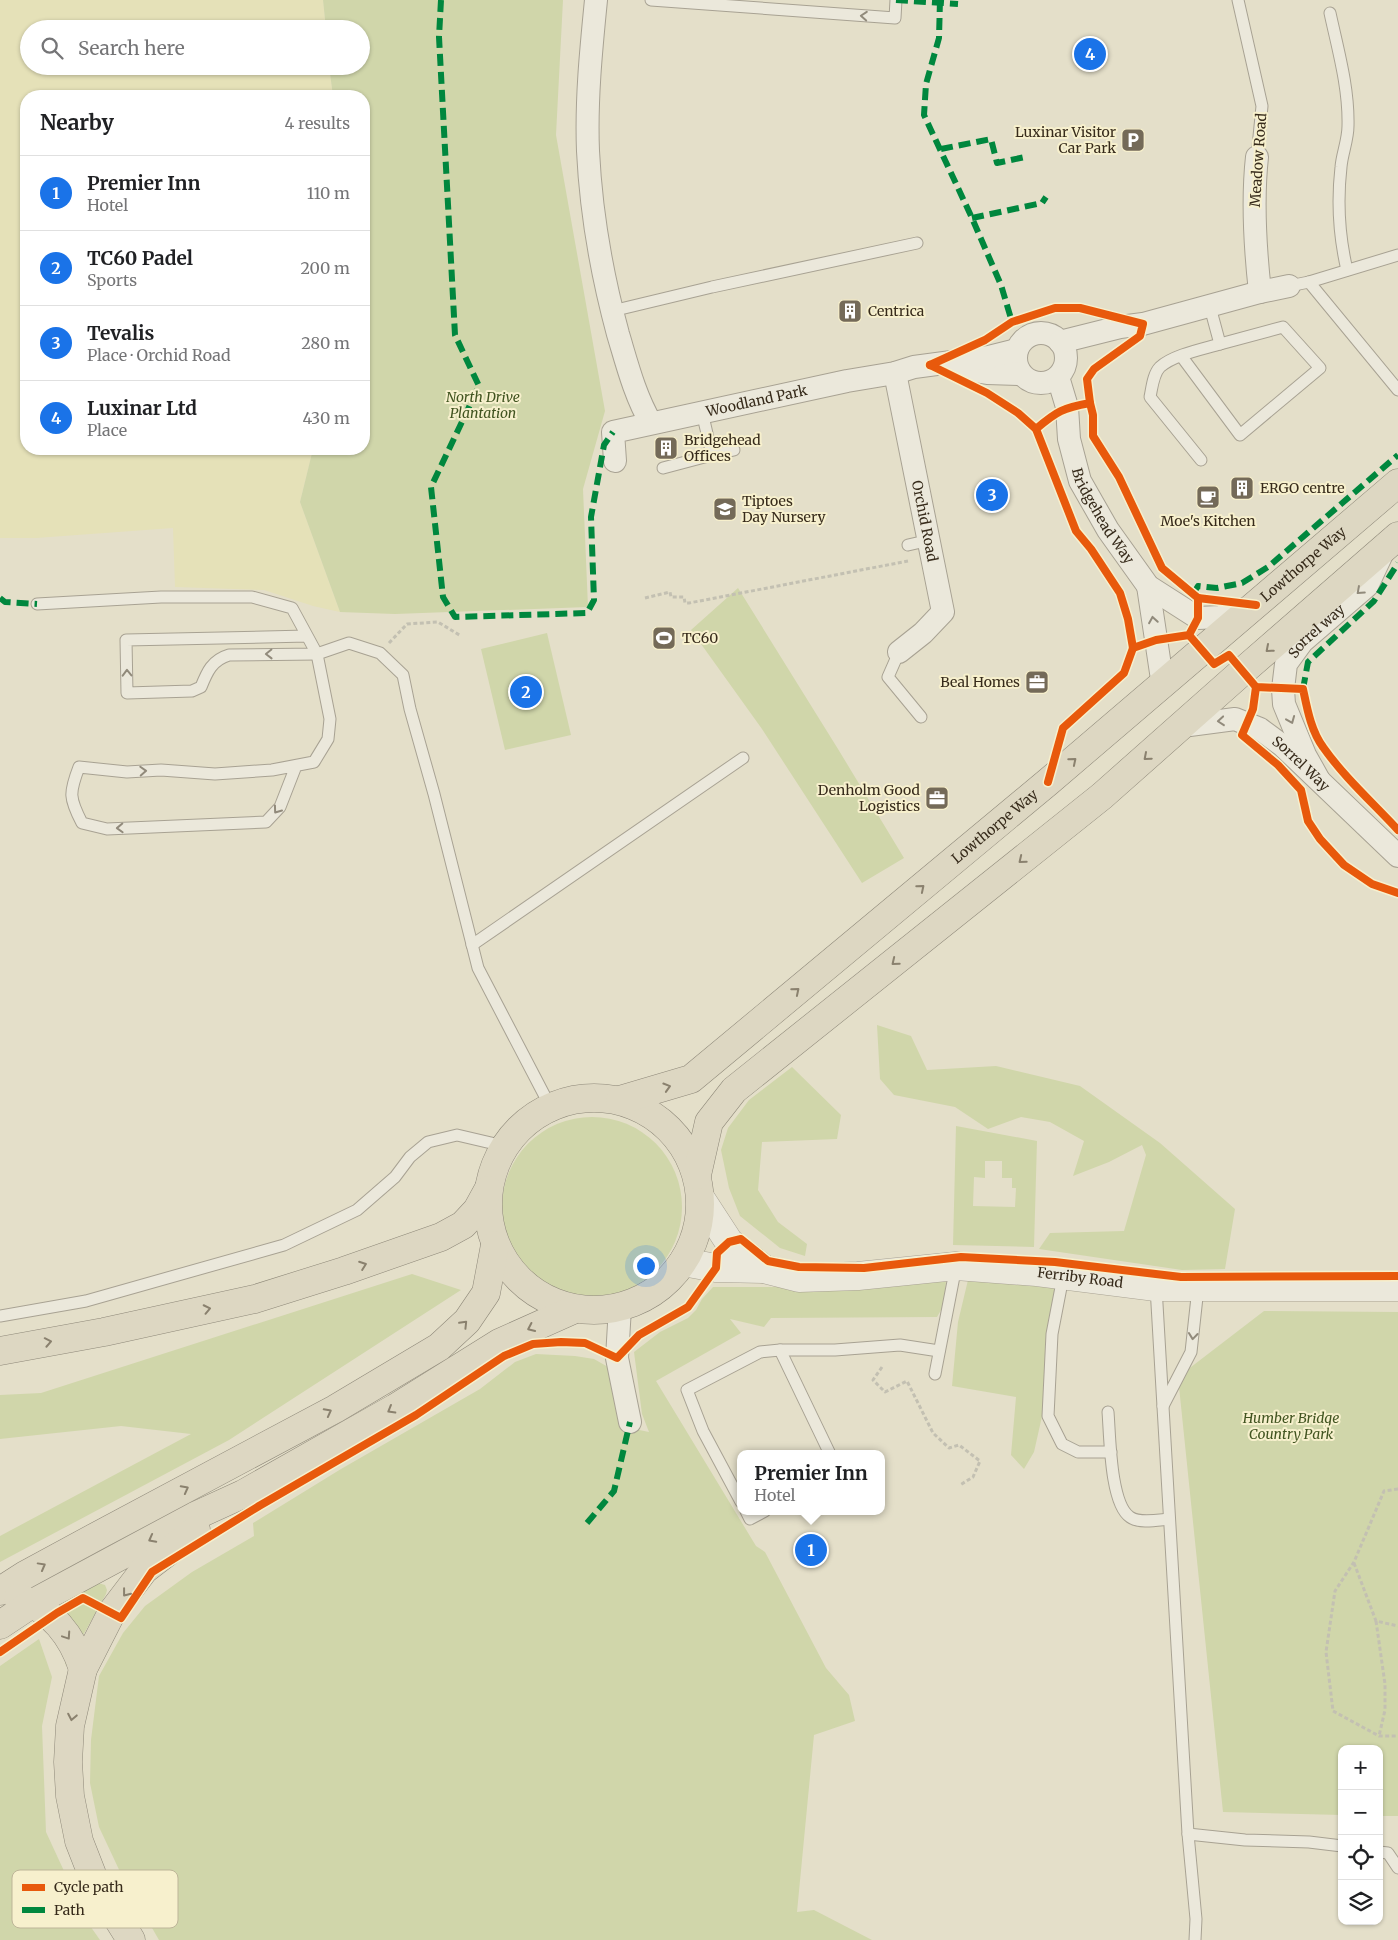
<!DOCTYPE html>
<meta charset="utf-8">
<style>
:root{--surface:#fff;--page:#f6f6f6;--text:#202124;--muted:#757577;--line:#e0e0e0;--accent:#1a73e8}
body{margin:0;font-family:Merriweather,serif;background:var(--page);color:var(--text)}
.controls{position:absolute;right:15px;bottom:15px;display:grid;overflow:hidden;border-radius:10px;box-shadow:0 1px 4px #0004}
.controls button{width:45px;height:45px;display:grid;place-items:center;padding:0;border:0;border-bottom:1px solid var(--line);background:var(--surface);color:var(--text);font:25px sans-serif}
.you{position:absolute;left:645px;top:1265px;width:18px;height:18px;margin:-12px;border:4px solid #fff;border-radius:50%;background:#1a73e8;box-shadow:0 0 0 8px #1a73e833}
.badge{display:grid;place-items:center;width:32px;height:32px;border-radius:50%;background:var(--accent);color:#fff;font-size:16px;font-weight:700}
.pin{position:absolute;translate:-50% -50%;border:2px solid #fff;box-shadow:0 1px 5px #0006}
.popup{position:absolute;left:737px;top:1450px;width:148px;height:65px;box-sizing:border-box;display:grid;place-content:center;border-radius:10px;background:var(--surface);filter:drop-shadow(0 1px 4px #0005);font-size:16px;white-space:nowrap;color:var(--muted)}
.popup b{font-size:19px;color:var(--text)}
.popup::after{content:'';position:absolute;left:50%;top:100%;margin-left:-10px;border:10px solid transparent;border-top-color:var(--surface)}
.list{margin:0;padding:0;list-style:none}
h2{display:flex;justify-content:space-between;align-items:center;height:65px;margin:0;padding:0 20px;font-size:21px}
h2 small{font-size:16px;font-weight:400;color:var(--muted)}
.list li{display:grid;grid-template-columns:32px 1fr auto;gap:15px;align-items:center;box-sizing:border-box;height:75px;padding:0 20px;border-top:1px solid var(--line)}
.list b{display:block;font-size:19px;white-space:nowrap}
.list p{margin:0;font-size:16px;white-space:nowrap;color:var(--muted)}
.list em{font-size:16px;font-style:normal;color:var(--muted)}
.icon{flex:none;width:28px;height:28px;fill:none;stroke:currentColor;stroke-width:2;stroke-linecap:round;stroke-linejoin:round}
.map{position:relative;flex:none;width:1398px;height:1940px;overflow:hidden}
.search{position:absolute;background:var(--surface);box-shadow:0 1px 4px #0004;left:20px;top:20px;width:350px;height:55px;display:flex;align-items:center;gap:12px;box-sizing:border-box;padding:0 18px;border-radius:28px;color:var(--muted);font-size:19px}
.panel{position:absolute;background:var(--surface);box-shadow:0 1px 4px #0004;left:20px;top:90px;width:350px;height:365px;border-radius:20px}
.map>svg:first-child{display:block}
</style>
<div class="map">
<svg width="1398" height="1940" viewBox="0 0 1398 1940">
<rect width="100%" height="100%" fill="#e4dfc9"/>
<polygon fill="#e5e1b8" points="0,0 323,0 326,29 29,29 29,66 329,66 333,96 26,96 26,449 313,449 300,502 340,612 313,606 264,590 175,587 173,528 36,538 0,538"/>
<g fill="#d0d6aa" fill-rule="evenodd">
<polygon points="323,0 563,0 556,135 605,411 583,489 588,607 395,614 340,612 300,502 313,449 364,449 364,96 333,96 329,66 361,66 361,29 326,29"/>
<polygon points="738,588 838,749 904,858 862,883 762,729 691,630"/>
<polygon points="547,633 571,735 505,750 481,649"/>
<polygon points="877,1025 911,1036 927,1070 996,1066 1080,1086 1160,1143 1235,1209 1225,1269 1182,1270 1039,1249 1050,1233 1124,1231 1146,1155 1142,1145 1109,1162 1073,1176 1084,1141 1050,1122 1021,1117 988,1129 955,1107 894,1095 880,1079"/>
<polygon points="792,1067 841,1115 837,1139 762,1142 758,1190 778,1222 807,1244 805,1256 780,1248 740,1216 729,1188 721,1150 728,1128 749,1100"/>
<circle cx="592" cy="1207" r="90"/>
<path d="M956,1126L1037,1141L1034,1247L953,1245ZM985,1161H1002V1178H1012V1188H1016L1015,1207L973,1206L974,1177L985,1178Z"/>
<polygon points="412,1274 461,1290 229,1440 0,1562 0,1536 191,1434 121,1426 0,1439 0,1395 41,1393"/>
<polygon points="946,1278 945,1303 937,1317 771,1318 764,1327 730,1319 741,1333 656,1381 756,1546 765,1552 826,1668 849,1695 855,1721 814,1735 797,1912 814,1910 872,1940 159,1940 122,1876 99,1827 90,1783 91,1740 99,1676 123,1633 145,1606 192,1572 254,1536 253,1523 341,1469 480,1389 515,1362 536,1354 575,1356 594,1359 608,1367 620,1426 649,1432 642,1414 634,1352 660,1332 688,1318 696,1310 702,1299 713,1287 802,1287"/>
<polygon points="968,1280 1057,1288 1045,1403 1034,1452 1024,1469 1011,1455 1016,1397 952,1386 958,1322"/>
<polygon points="1264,1311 1398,1312 1398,1816 1379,1816 1379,1749 1342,1749 1342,1815 1223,1812 1178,1377"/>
<polygon points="98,1583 105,1585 107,1590 106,1594 66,1666 61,1645 37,1619"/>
<polygon points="39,1639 52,1677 42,1726 46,1832 88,1923 100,1940 0,1940 0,1666"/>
</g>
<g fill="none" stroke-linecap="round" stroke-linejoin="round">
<g stroke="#a8a293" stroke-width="13">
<g id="service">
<polyline points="651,0 895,18 896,0"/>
<polyline points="1238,0 1262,106 1257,157"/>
<path d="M1330,13C1338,50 1349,88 1348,126C1348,140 1342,154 1341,167C1337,202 1339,236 1347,270"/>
<polyline points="1309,282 1398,390"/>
<polyline points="1289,286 1309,282 1398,255"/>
<polyline points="612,311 712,287 917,243"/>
<polyline points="1182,357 1240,435 1320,368 1283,327 1220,344"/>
<polyline points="712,455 734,450"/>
<path d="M1201,460L1150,397C1152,388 1153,374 1160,367C1173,355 1203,349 1220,344L1210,307"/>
<polyline points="663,468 712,455 702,412"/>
<polyline points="908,545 930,540"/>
<path d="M37,604L161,597H252L292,608L317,654L229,655C212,660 207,672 201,687L192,691L127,693L126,640L307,636"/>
<polyline points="899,652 888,677 921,717"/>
<path d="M296,766L280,807L266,822L107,829L82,823C69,798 69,793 79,767L127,772L161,770L215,774L272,770L314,762L328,739L330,719L317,654L349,643L380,653L403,675L410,709L434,794L478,968L550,1106"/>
<polyline points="472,945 743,758"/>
<polyline points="1063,1277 1052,1334 1048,1416 1062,1444 1078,1452 1111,1452"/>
<polyline points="1156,1287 1188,1834 1196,1919 1195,1940"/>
<polyline points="0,1316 86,1301 284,1245 357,1210 395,1177 410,1157 428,1142 457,1135 504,1146"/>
<polyline points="780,1350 830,1454"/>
<polyline points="935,1374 956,1266"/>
<polyline points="1163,1406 1191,1352 1198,1288"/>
<path d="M1108,1412C1110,1435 1110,1504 1130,1517C1139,1524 1158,1520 1169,1519"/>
<polyline points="741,1502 703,1431 687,1390 760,1352 780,1350 835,1350 900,1345 939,1351"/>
<polyline points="746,1511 750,1519 765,1511"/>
<polyline points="1188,1834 1245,1840 1309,1842 1342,1846"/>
<polyline points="1379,1852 1388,1853 1398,1868"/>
</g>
</g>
<g stroke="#a8a293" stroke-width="24">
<g id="minor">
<path d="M596,0C591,50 586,101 588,151C591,213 602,275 618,334C627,364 635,396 651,423"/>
<path d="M1257,157C1252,202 1255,247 1260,292"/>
<circle cx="1041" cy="358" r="25"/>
<polyline points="1060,342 1120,327 1143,324 1260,292 1289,286"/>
<polyline points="961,369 987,373 1020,374"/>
<path id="s1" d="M895,373L943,612L923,633L899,652"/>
<path id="s2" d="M1058,377L1067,407L1069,439L1080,481L1108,530L1148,586L1198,618L1220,617L1248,608"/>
<path id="s3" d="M615,461L613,432L847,381L895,373L914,367L989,357L1017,350"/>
<polyline points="1148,586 1163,686"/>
<path id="s4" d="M1182,726L1235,719L1260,729L1283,746L1398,856"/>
<path id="s5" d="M1319,780L1305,755L1284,704L1283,689L1286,664L1302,642L1367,586L1383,552"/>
<polyline points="620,1307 617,1358 630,1422"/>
</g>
</g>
<g stroke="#a8a293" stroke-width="29">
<g id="tertiary">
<polyline points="701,1199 729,1242 764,1269"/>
<path id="s6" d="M683,1262L716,1268L764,1269L799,1278L858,1276L956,1266L1037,1272L1156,1287H1398"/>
</g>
</g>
<g stroke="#8e8879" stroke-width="29">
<g id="trunk">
<circle cx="594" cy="1204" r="106"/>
<path id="s7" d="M620,1100L691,1079L1048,782L1398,483"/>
<polyline points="697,1175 709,1122 734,1090 1102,796 1243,671 1398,536"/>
<polyline points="0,1351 104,1332 255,1299 344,1271 441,1237 463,1225 477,1210 488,1190"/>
<polyline points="0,1591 25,1575 97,1536 335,1409 439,1347 467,1321 486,1293 495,1245"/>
<path d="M18,1598C51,1608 73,1637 83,1669"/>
<polyline points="0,1625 33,1603 195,1516 243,1494 395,1408 499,1343 575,1309"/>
<polyline points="131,1940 95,1882 79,1841 70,1796 68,1762 70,1726 83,1669 112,1612 144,1570 196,1530"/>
</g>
</g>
<g stroke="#c3c0b2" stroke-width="3" stroke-dasharray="4 2.5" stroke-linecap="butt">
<polyline points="645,598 670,592 671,597 684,597 685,603 689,603 908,561"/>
<polyline points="389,643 407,624 438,622 461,636"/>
<polyline points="882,1367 873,1380 885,1392 907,1381 933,1433 949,1448 959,1445 980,1461 973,1477 960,1485"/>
<polyline points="1398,1489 1384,1491 1354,1562 1335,1591 1326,1652 1333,1711 1379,1736 1398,1736"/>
<polyline points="1354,1563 1376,1621 1398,1626"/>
<polyline points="1376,1621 1385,1684 1385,1710 1379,1736"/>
</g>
<use href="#service" stroke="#ebe8db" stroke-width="11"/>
<use href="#minor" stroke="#ebe8db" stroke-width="22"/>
<use href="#tertiary" stroke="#ebe8db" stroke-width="28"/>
<use href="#trunk" stroke="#ddd7c2" stroke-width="28"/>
<g stroke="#00873e" stroke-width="6" stroke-dasharray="12 6" stroke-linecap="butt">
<polyline points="441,0 439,37 455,335 479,386 431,487 443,597 455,617 587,613 594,600 591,517 604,445 613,432"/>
<polyline points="896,0 958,4"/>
<polyline points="940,0 939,38 926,84 924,115 972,218 1001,285 1012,322"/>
<polyline points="941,149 991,139 997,163 1025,157"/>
<polyline points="972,218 1042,203 1046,197"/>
<polyline points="1193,594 1198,586 1217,588 1242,583 1268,567 1398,455"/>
<polyline points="0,598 5,602 37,604"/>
<polyline points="1303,689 1308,662 1374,601 1398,563"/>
<polyline points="587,1523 614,1491 630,1422"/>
</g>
<g stroke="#f7f0cd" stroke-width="11">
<g id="cycleway">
<polyline points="930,365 987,393 1018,413 1036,429 1076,531 1091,549 1120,593 1128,619 1133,648 1124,673 1063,728 1048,782"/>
<path d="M930,365L985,340L1012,322L1055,308H1080L1143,324L1140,336L1094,369L1087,379L1090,403C1063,408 1057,411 1036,429"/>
<polyline points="1090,403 1093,415 1093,436 1119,477 1162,568 1198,598 1256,605"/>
<path d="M1189,635L1214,664L1229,655L1256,687L1303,689C1307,708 1311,731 1323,747C1344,777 1373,803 1398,830"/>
<polyline points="1133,648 1156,640 1189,635 1198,618 1198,598"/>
<polyline points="1256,687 1253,709 1242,735 1278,765 1301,790 1308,821 1320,839 1344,865 1372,884 1398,893"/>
<polyline points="0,1652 57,1613 83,1598 121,1618 152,1572 259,1506 416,1415 504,1356 533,1344 561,1342 585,1343 617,1358 639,1335 688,1307 716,1268 717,1253 729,1242 741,1239 768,1261 799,1267 864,1268 961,1257 1055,1262 1181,1277 1398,1276"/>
</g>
</g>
<use href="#cycleway" stroke="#e8590c" stroke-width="8"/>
</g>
<defs><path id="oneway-chevron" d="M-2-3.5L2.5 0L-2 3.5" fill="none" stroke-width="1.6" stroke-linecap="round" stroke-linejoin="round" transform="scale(1.25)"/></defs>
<g stroke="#918a7b">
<use href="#oneway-chevron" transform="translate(864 16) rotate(-176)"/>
<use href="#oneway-chevron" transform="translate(1360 591) rotate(138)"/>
<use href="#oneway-chevron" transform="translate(1153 620) rotate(-99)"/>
<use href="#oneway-chevron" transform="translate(269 654) rotate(179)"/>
<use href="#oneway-chevron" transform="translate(127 673) rotate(-91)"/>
<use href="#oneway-chevron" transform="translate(1291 720) rotate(68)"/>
<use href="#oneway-chevron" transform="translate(1221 721) rotate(175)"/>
<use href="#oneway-chevron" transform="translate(143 771) rotate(-3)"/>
<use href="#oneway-chevron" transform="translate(277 810) rotate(126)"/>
<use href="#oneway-chevron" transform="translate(120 828) rotate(178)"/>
<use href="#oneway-chevron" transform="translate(1193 1336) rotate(96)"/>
</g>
<g stroke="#8a816e">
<use href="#oneway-chevron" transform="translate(1269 649) rotate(139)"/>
<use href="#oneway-chevron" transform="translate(1147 757) rotate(139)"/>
<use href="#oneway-chevron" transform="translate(1073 761) rotate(-40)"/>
<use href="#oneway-chevron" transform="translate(1022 860) rotate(141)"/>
<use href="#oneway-chevron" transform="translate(921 888) rotate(-40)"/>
<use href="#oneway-chevron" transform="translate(895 962) rotate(141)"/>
<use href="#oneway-chevron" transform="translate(796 991) rotate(-40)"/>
<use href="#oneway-chevron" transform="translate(667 1087) rotate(-17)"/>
<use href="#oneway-chevron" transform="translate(363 1265) rotate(-20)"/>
<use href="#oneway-chevron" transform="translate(207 1309) rotate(-12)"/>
<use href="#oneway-chevron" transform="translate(464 1324) rotate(-46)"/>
<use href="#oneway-chevron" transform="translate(531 1328) rotate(155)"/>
<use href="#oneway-chevron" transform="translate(48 1342) rotate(-11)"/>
<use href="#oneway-chevron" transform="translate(391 1410) rotate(150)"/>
<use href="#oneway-chevron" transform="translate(328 1412) rotate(-28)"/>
<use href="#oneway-chevron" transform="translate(185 1489) rotate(-28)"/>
<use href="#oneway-chevron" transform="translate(152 1539) rotate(152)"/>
<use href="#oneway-chevron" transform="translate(42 1566) rotate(-29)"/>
<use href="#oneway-chevron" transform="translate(126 1593) rotate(128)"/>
<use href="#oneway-chevron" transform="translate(67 1636) rotate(56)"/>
<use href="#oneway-chevron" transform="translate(72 1717) rotate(101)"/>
</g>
<defs>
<g id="parking-square" transform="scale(1.25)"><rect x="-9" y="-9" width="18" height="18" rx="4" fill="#746a58" stroke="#f7f0cd"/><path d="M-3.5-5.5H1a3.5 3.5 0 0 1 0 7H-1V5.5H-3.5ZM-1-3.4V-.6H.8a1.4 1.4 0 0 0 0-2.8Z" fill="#fff"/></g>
<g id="building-square" transform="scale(1.25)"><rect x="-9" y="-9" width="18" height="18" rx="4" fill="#746a58" stroke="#f7f0cd"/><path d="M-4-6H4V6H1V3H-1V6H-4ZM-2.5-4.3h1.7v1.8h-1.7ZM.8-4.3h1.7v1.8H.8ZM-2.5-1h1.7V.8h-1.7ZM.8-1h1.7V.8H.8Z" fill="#fff"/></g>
<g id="cafe-square" transform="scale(1.25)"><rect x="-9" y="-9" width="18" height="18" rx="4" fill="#746a58" stroke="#f7f0cd"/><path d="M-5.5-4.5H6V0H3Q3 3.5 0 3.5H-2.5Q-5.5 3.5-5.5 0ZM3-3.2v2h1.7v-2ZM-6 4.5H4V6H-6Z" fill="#fff"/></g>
<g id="school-square" transform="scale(1.25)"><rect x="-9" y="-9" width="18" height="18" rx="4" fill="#746a58" stroke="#f7f0cd"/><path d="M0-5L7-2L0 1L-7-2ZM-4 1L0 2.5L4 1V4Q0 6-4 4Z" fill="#fff"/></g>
<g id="stadium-square" transform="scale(1.25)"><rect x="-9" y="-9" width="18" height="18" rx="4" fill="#746a58" stroke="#f7f0cd"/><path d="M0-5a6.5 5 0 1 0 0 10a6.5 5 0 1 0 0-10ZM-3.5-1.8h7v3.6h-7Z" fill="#fff"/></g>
<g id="office-square" transform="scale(1.25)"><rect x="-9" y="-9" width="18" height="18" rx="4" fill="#746a58" stroke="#f7f0cd"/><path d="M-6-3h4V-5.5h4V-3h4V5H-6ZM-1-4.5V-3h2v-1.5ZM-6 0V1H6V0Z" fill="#fff"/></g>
</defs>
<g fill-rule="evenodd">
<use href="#parking-square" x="1133" y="140"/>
<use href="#building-square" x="850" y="311"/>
<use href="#building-square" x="666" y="448"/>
<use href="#building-square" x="1242" y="488"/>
<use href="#cafe-square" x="1208" y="497"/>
<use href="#school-square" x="725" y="509"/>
<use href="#stadium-square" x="664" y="638"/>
<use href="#office-square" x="1037" y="682"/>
<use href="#office-square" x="937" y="798"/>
</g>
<g text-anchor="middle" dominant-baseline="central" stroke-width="4" stroke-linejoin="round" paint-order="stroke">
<g font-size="14" fill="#372b1b" stroke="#f7f0cd" text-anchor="start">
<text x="1116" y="132" text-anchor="end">Luxinar Visitor<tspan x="1116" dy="16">Car Park</tspan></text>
<text x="868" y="311">Centrica</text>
<text x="684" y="440">Bridgehead<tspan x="684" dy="16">Offices</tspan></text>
<text x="1260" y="488">ERGO centre</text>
<text x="742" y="501">Tiptoes<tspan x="742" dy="16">Day Nursery</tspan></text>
<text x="1208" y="521" text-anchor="middle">Moe's Kitchen</text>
<text x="682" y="638">TC60</text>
<text x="1020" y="682" text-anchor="end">Beal Homes</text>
<text x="920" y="790" text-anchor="end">Denholm Good<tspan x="920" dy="16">Logistics</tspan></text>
</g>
<g font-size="14" fill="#372b1b" stroke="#f7f0cd">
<text transform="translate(1258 160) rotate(-86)">Meadow Road</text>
<text stroke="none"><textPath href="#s3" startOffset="176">Woodland Park</textPath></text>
<text stroke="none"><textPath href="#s2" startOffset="148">Bridgehead Way</textPath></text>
<text stroke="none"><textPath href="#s1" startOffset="151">Orchid Road</textPath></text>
<text stroke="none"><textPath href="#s7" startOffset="874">Lowthorpe Way</textPath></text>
<text stroke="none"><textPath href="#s5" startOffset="169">Sorrel way</textPath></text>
<text stroke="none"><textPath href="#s4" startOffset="134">Sorrel Way</textPath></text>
<text stroke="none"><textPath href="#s7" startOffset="469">Lowthorpe Way</textPath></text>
<text stroke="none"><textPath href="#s6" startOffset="400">Ferriby Road</textPath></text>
</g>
<g font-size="14" font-style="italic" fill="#415420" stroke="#f7f0cd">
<text x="483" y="397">North Drive<tspan x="483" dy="16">Plantation</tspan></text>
<text x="1291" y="1418">Humber Bridge<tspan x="1291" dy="16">Country Park</tspan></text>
</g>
</g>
<rect x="12" y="1870" width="166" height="58" rx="8" fill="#f7f0cd" stroke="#bdb598" stroke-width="1"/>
<rect x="22" y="1884" width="23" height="7" fill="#e8590c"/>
<rect x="22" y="1907" width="23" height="6" fill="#00873e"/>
<g font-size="14" fill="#372b1b">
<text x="54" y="1892">Cycle path</text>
<text x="54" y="1915">Path</text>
</g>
</svg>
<div class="controls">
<button>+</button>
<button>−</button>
<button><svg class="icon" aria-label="locate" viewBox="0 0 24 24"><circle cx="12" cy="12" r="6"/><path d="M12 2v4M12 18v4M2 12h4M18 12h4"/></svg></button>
<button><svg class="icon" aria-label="layers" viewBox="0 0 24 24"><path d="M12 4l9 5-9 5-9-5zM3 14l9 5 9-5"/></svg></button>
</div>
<div class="you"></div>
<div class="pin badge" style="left:811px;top:1550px">1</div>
<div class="popup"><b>Premier Inn</b>Hotel</div>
<div class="pin badge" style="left:526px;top:692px">2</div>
<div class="pin badge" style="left:992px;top:495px">3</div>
<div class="pin badge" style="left:1090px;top:54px">4</div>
<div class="search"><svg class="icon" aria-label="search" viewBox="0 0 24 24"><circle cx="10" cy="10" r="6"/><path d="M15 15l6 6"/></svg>Search here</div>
<section class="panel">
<h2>Nearby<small>4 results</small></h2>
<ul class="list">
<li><span class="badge">1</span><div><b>Premier Inn</b><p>Hotel</p></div><em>110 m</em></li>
<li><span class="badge">2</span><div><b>TC60 Padel</b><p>Sports</p></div><em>200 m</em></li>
<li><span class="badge">3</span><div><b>Tevalis</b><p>Place · Orchid Road</p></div><em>280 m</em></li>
<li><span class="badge">4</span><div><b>Luxinar Ltd</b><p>Place</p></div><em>430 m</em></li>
</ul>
</section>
</div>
